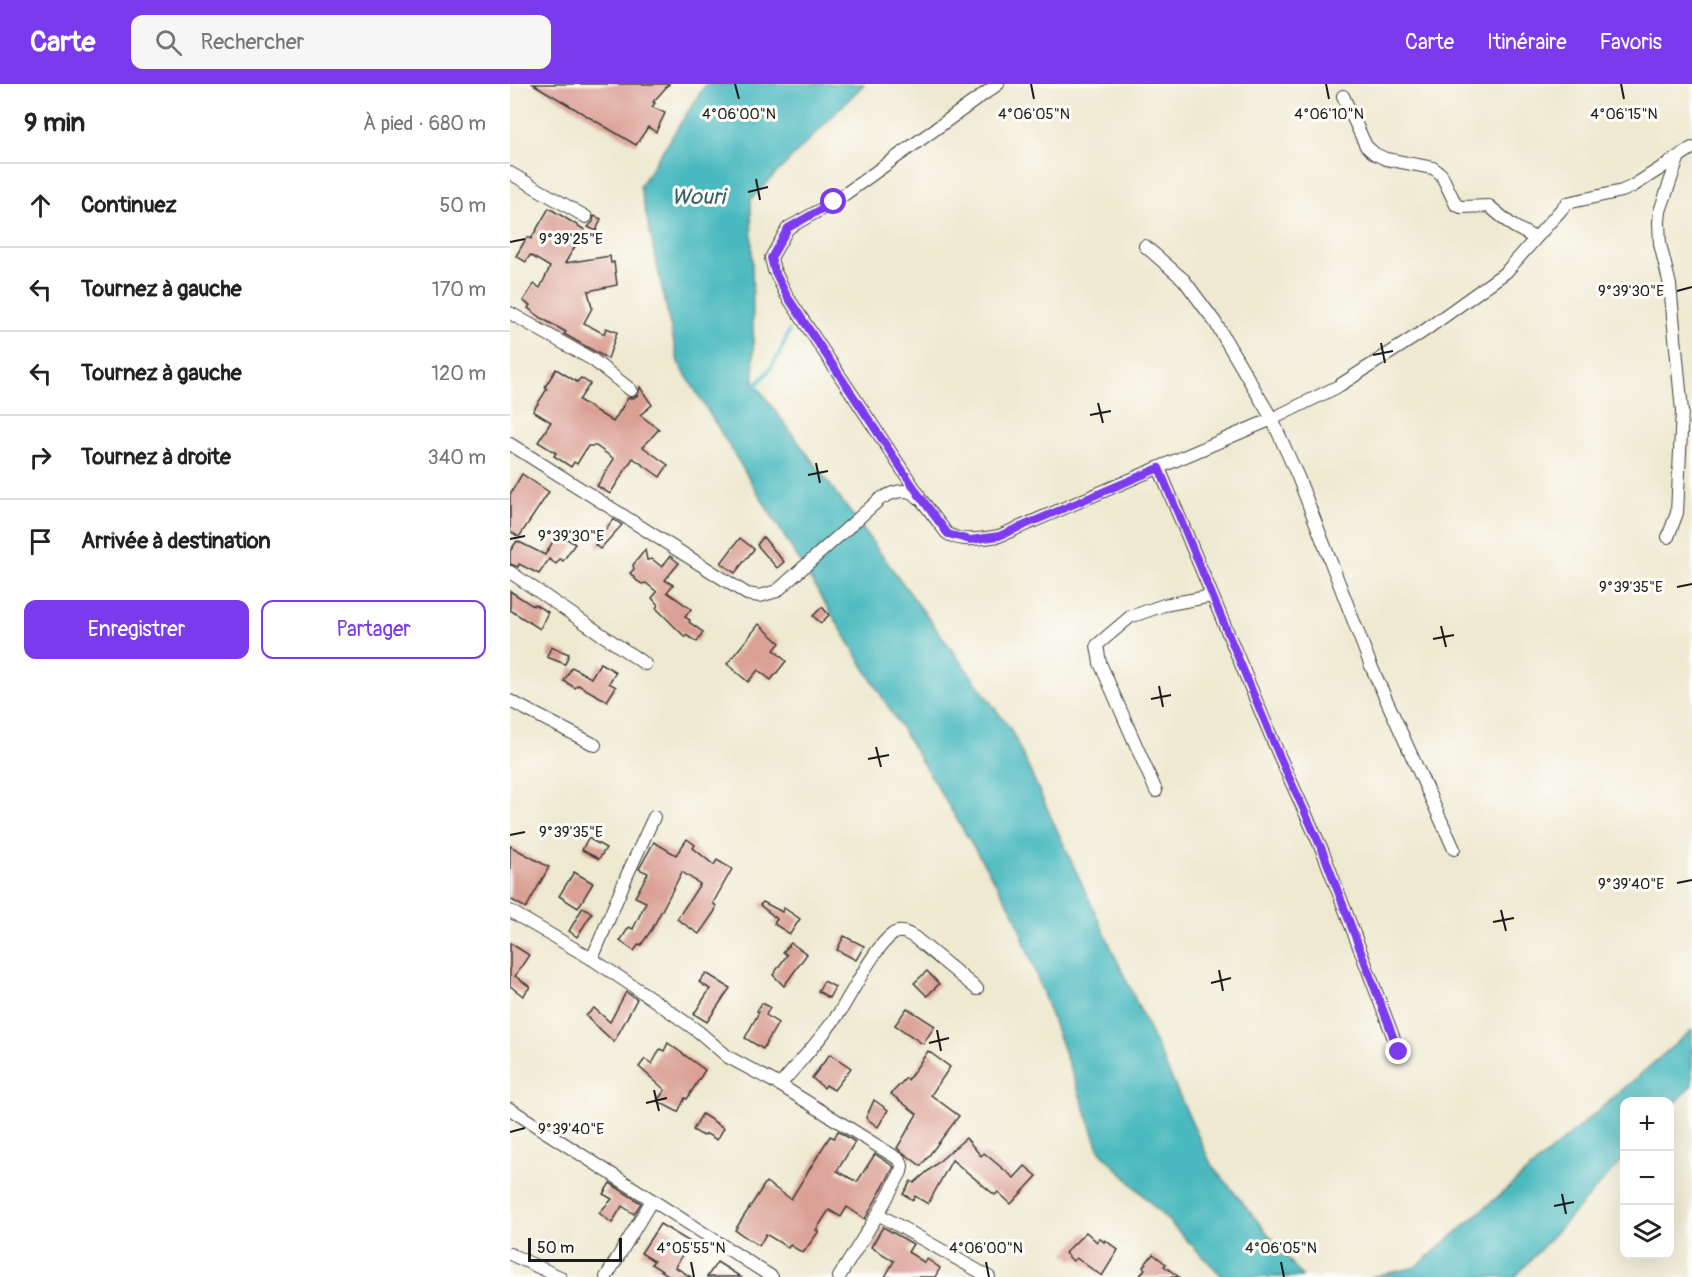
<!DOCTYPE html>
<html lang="fr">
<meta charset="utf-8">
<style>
:root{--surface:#fff;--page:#f6f6f6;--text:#222;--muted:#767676;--line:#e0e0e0;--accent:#7c3aed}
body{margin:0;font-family:Pangolin,sans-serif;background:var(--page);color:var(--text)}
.controls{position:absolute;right:18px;bottom:18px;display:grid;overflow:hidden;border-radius:12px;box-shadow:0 6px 24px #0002}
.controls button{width:54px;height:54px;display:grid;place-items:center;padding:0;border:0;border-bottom:2px solid var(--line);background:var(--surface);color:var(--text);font:30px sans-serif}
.scale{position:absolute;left:18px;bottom:15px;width:94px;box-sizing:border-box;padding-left:6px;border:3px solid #1c1c1c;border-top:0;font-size:16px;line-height:21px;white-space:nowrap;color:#1c1c1c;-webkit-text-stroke:4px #fdfcf7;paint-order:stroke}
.stop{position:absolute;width:18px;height:18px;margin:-14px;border:4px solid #7c3aed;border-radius:50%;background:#fff}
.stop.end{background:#7c3aed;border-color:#fff;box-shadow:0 2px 6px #0008}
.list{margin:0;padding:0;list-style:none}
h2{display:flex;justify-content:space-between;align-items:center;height:78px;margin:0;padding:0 24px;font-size:26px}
h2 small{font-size:20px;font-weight:400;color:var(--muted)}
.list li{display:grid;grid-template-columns:39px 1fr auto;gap:18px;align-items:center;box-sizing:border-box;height:84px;padding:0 24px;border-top:2px solid var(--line)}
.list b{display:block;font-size:22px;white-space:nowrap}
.list em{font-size:20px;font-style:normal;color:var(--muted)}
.actions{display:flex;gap:12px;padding:18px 24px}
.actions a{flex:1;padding:14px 0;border:2px solid var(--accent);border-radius:12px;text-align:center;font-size:21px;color:var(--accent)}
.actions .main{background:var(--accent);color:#fff}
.icon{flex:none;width:33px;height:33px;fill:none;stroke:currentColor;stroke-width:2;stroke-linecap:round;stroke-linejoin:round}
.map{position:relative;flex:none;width:1182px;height:1193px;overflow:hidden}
header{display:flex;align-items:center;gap:36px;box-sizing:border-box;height:84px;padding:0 30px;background:var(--accent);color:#fff}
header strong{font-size:28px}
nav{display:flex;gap:33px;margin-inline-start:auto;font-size:21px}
.search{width:420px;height:54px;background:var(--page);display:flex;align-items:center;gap:15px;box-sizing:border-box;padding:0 21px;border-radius:12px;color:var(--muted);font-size:22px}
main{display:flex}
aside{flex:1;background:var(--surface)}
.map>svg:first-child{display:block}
</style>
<header>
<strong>Carte</strong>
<div class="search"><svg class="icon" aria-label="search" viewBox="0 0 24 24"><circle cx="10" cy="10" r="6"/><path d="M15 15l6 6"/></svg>Rechercher</div>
<nav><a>Carte</a><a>Itinéraire</a><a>Favoris</a></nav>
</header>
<main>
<aside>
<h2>9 min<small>À pied · 680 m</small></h2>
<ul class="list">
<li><svg class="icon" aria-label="ahead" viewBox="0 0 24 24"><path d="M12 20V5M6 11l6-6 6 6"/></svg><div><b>Continuez</b></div><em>50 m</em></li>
<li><svg class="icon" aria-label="left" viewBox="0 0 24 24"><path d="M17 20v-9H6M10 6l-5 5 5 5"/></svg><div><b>Tournez à gauche</b></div><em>170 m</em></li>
<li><svg class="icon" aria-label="left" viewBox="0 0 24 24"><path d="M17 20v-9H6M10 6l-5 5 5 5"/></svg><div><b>Tournez à gauche</b></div><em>120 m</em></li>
<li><svg class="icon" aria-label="right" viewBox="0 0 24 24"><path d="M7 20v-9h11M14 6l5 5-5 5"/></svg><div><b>Tournez à droite</b></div><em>340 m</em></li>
<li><svg class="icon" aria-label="arrive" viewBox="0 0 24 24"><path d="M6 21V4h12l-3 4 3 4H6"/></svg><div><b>Arrivée à destination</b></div></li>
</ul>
<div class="actions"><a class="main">Enregistrer</a><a>Partager</a></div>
</aside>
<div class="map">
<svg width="1182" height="1193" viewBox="0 0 1182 1193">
<rect width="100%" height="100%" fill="#fdfcf7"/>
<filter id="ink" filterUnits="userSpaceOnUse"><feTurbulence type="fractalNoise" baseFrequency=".0167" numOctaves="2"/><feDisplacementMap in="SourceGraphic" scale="12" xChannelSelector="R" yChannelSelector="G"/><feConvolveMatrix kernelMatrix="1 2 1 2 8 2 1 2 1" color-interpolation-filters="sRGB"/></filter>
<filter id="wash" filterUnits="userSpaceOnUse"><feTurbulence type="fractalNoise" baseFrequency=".008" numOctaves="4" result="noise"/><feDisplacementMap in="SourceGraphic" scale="24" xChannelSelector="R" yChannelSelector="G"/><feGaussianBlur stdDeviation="1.35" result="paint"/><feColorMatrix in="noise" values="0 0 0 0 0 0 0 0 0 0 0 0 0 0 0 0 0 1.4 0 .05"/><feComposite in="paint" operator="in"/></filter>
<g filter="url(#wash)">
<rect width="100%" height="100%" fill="#eee9d0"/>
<g fill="#4bbac0" stroke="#346b6e" stroke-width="1.5">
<polygon points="196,0 354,0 241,115 244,298 501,646 701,1080 793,1193 713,1193 590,1067 504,829 168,278 130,102"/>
<polygon points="1182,946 1182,1001 1160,1025 1160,1018 1114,1018 1114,1074 1005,1193 861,1193 906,1183"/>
</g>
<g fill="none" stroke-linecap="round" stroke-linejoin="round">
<path stroke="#4bbac0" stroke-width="4" d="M244,303C261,288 272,267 279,247"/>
</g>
<g id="blocks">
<g fill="#dba095">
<polygon points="23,0 159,0 143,18 145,19 142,23 155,29 146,48 138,43 126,61"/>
<polygon points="39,124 75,146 55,179 100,172 101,179 104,178 107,201 78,207 82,224 74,239 94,250 96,244 107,248 98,275 54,250 56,248 33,235 18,224 20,221 13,217 24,200 30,204 40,183 20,171 16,178 6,172 17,153 21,155"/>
<polygon points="84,132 91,135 86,147 78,143 83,138"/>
<polygon points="46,285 67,298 71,294 80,300 69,316 103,338 118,314 123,314 128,311 130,303 142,321 130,331 149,345 133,363 158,381 150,393 123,374 100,410 87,402 104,375 86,362 78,362 67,380 64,378 61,383 44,372 46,369 28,358 41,338 23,327 37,305 35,303"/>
<polygon points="12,390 39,408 9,453 0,447 0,410"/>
<polygon points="103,435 112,441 90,465 85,461"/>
<polygon points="48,449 65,460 53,477 50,475 46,480 39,475 29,490 9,480 8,483 0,480 0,467 7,457 35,471"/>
<polygon points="253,453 274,478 267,484 247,461"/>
<polygon points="230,454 244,465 225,489 211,479"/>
<polygon points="135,466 137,476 142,475 152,483 160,472 169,479 155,496 163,501 157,508 181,525 175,533 180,536 179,538 193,548 187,558 176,551 175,553 146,524 148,521 142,514 147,508 136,499 132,500 127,497 120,489 124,485 123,481"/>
<polygon points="0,507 23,522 24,520 38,528 30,545 0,526"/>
<polygon points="312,523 319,531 311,539 303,532"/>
<polygon points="249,540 270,559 264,566 276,577 261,596 248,586 238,598 217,580"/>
<polygon points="41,563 59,570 55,580 37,573"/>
<polygon points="90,579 106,588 99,599 106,603 97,617 68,601 65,604 54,597 62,583 81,594"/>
<polygon points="78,754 96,764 89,775 72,766"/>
<polygon points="177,755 185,761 183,764 204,781 207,776 222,785 203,819 206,822 205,827 189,850 167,835 190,800 172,788 142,845 131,861 129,860 124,867 110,857 119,843 123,845 136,818 125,813 138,789 129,785 144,758 166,771"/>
<polygon points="0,762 39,783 16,824 0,815"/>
<polygon points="64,788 83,799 68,824 49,812"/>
<polygon points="253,818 272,828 274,824 290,835 280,850 264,840 267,835 250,821"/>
<polygon points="73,823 82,829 67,853 59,847"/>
<polygon points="334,852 354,862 346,876 327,866"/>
<polygon points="0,859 19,871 5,892 20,903 13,912 0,902"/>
<polygon points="281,859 297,870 274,902 263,891 277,871 273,868"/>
<polygon points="417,887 429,900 417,912 404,899"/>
<polygon points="196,889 220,904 197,938 184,930 200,905 189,898"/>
<polygon points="314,897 325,903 319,914 308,907"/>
<polygon points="116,908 127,915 104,958 76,932 84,924 100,938"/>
<polygon points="252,919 260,923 256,931 268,939 253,965 235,954 249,928 247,927"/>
<polygon points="397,924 425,942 413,960 385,941"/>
<polygon points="158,959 195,986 177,1015 175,1014 168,1028 147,1017 155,1006 129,983 135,975 142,980 150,965 154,967"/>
<polygon points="418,967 440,983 421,1011 449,1032 411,1082 387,1064 407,1030 381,1010 396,994 398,996"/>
<polygon points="320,970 341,984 324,1006 316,1001 314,1004 302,994"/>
<polygon points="364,1016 378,1026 368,1043 356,1034"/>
<polygon points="192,1030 214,1044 207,1056 197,1050 193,1052 183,1046"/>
<polygon points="328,1047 345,1058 327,1087 347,1098 365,1070 384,1083 355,1135 337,1123 331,1133 319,1126 306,1146 309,1147 293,1169 280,1161 278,1164 256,1150 249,1162 225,1146 256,1098 281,1115 320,1052 324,1054"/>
<polygon points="456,1054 471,1072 474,1069 504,1094 515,1082 527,1092 501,1120 488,1108 485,1111 442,1076 418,1120 405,1112 403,1116 393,1110 401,1097 404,1099"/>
<polygon points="100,1099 131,1119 124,1130 112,1122 102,1139 89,1129 102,1115 93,1110"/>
<polygon points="150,1140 180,1158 165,1183 181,1193 161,1193 141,1180 144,1177 131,1169"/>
<polygon points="373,1143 403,1160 398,1168 415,1179 417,1175 430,1184 425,1193 375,1193 384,1177 361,1163"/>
<polygon points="576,1148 587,1158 589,1154 594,1158 595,1156 608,1166 592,1192 566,1174 563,1177 555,1169"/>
<polygon points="643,1170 656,1180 654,1182 669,1193 629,1193 635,1185 633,1183"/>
<polygon points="207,1178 231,1193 197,1193"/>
</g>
</g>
</g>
<g filter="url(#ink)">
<use href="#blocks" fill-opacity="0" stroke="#3c3b37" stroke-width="1.5"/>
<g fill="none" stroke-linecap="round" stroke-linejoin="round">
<g stroke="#3c3b37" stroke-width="14">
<g id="minor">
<polyline points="833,12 856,62 865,70 876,75 923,84 931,90 946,121 951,123 979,122 1003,142 1025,154"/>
<polyline points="0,89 76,133"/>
<polyline points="635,162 674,196 705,238 762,335 788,393 861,582 944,765"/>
<polyline points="0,229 83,276 121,306"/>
<path d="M0,360L237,510L250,512L267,507L370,415C404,395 410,415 429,439C432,442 435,448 438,450C454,459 473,454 489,452L762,335L827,303L914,247L996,188L1057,119L1112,107L1123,102L1182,64"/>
<polyline points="649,384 768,669 813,768 889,968"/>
<polyline points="409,411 277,212 264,186 261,174 278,144 324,118 488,0"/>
<polyline points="1158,453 1167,429 1172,327 1160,201 1150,160 1149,139 1150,127 1168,75"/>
<polyline points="0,488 135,580"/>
<polyline points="0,617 85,661"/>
<polyline points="646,707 590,579 587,561 620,533 654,521 702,512"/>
<polyline points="0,827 82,875 141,914 189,948 218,973 270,1001 390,1076 392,1082 391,1088 368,1130"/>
<polyline points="82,875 118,789 144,733"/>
<path d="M270,1001C291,976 313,953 331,926C343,907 366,861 383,850C390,845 397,849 404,853L467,905"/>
<polyline points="0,1025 262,1193"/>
<polyline points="0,1170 50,1193"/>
<polyline points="96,1193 142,1116"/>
<polyline points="329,1193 368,1130 479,1193"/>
</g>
</g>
<use href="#minor" stroke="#fff" stroke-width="12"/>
</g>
</g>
<g fill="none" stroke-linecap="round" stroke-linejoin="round" filter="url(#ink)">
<polyline stroke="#7c3aed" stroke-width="8" points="324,118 278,144 261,174 264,186 277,212 409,411 438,450 460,456 489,452 649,384 768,669 813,768 889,968"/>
</g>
<path fill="none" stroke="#1c1c1c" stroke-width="2" d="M225,0L229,15M521,0L524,15M816,0L819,15M1111,0L1114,15M246,95L250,116M238,108L258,103M0,158L15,155M1167,207L1182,203M871,259L875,279M863,271L883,267M588,319L593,339M580,331L601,327M306,379L310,399M298,391L318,387M0,455L15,452M1167,503L1182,500M931,542L936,563M923,555L944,551M649,602L653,623M641,615L661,611M366,663L371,683M358,675L379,671M0,751L15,748M1167,799L1182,796M991,826L996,847M983,838L1004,834M709,886L713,907M701,899L721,894M427,946L431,967M419,959L439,954M144,1006L149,1027M136,1019L157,1014M0,1048L15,1044M1052,1110L1056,1130M1044,1122L1064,1118M181,1178L184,1193M476,1178L479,1193M771,1178L774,1193"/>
<g text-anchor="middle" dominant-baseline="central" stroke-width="6" stroke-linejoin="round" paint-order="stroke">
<g font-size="22" font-style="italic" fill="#316366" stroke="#fdfcf7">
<text x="188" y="113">Wouri</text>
</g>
</g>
<g font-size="15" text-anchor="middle" fill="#1c1c1c" stroke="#fdfcf7" stroke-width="6" stroke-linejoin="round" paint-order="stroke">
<text x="229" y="35">4°06'00"N</text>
<text x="524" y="35">4°06'05"N</text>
<text x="819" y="35">4°06'10"N</text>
<text x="1114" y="35">4°06'15"N</text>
<text x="61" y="160">9°39'25"E</text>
<text x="1121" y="212">9°39'30"E</text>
<text x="61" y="457">9°39'30"E</text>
<text x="1121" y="508">9°39'35"E</text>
<text x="61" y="753">9°39'35"E</text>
<text x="1121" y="805">9°39'40"E</text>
<text x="61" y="1050">9°39'40"E</text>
<text x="181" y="1169">4°05'55"N</text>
<text x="476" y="1169">4°06'00"N</text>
<text x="771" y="1169">4°06'05"N</text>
</g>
</svg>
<div class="controls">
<button>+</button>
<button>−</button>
<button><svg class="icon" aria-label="layers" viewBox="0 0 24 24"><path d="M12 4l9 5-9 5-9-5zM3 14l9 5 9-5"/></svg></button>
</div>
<div class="scale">50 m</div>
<div class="stop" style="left:324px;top:118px"></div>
<div class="stop end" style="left:889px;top:968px"></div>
</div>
</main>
